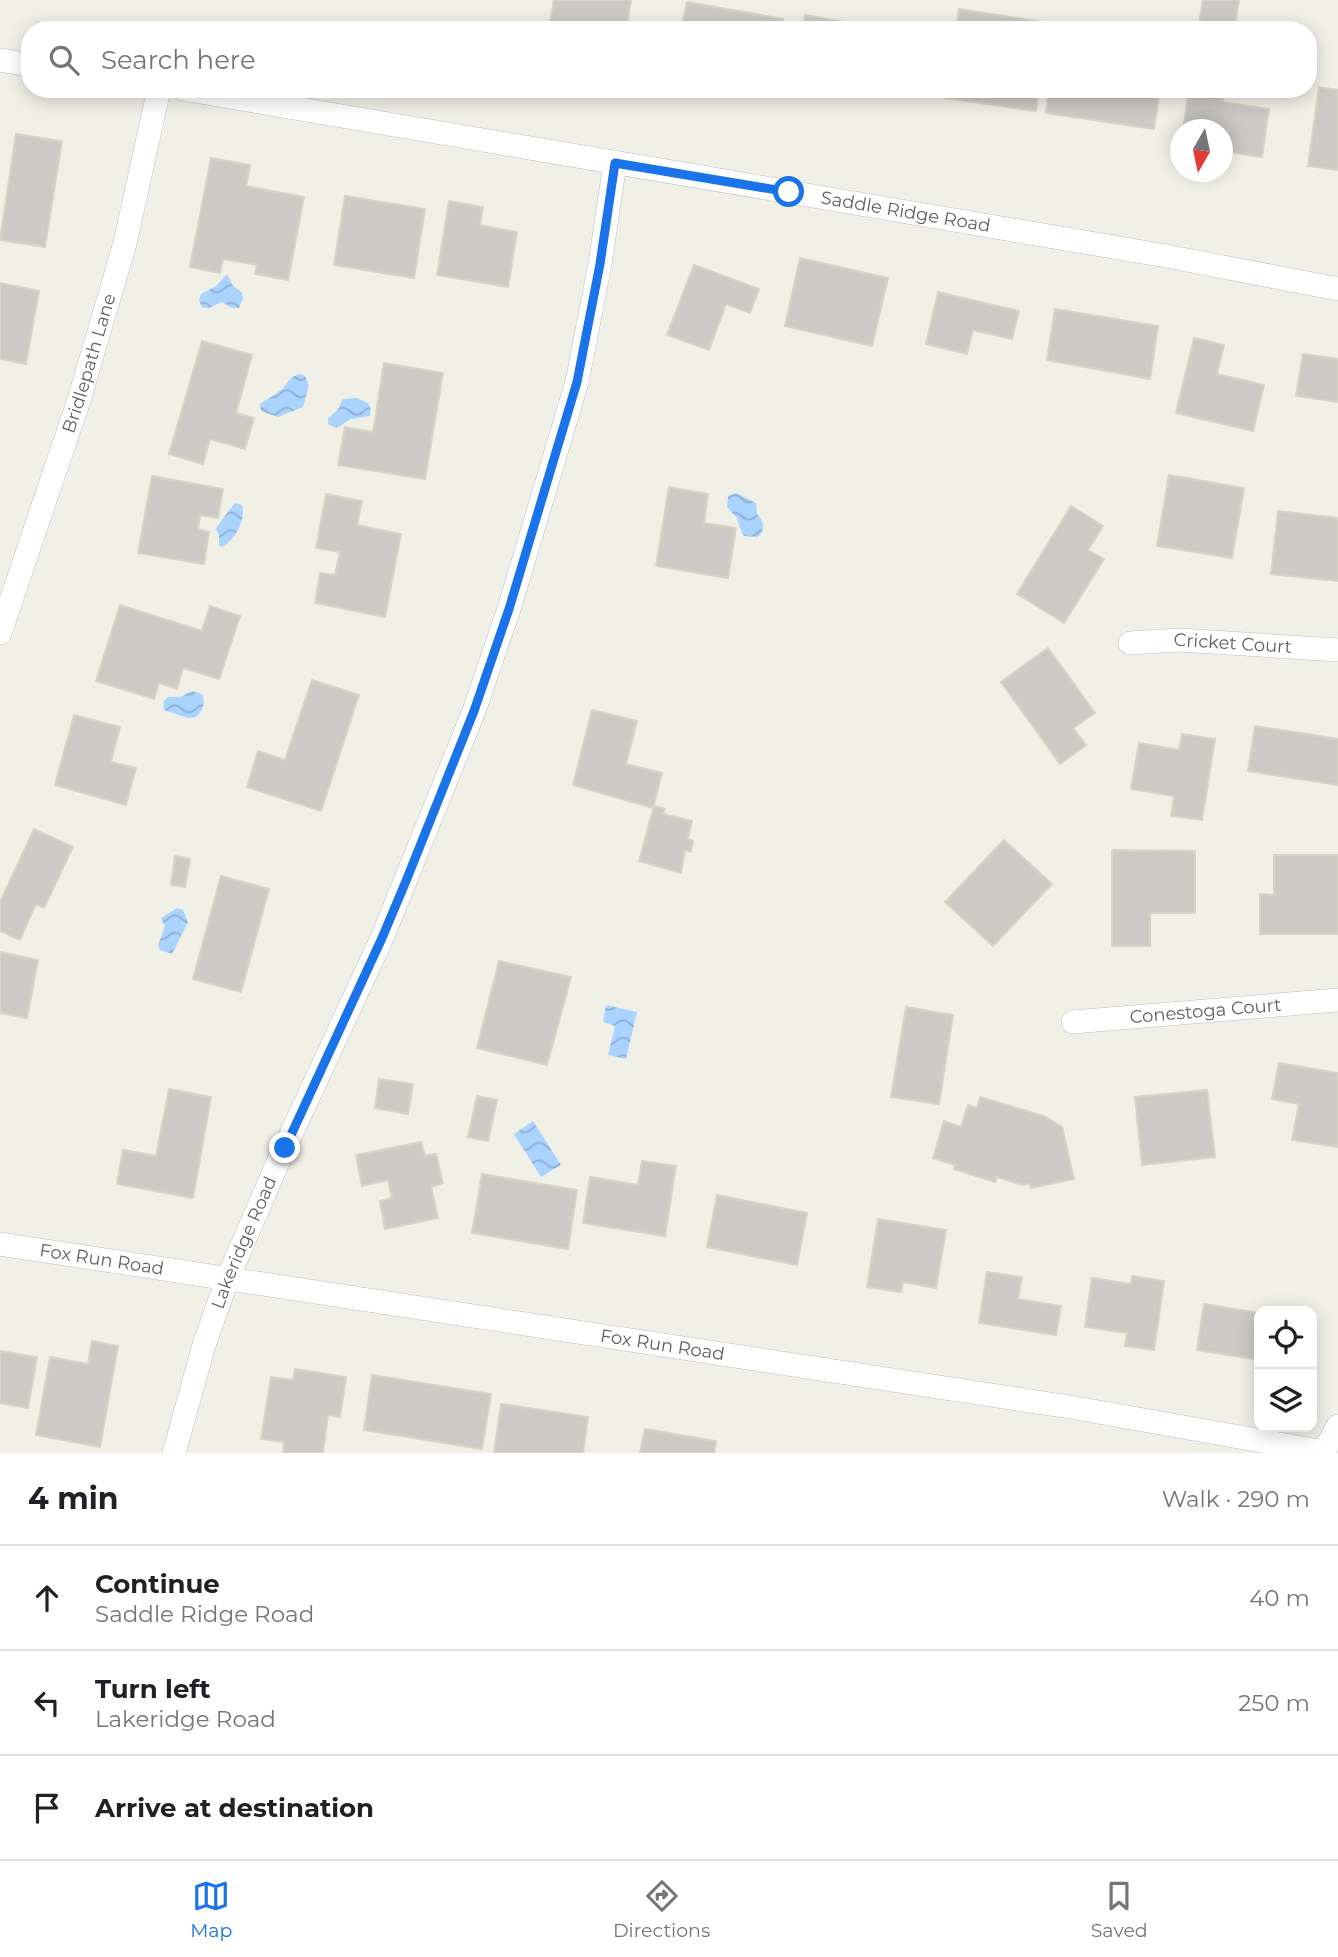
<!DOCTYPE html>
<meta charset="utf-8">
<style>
:root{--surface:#fff;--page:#f2f2f2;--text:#202124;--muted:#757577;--line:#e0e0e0;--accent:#1a73e8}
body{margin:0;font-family:Montserrat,sans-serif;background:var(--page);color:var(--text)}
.controls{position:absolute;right:21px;bottom:21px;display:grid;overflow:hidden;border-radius:14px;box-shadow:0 4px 18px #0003}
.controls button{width:63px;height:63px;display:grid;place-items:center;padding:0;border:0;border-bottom:2px solid var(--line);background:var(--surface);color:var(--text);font:35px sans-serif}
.compass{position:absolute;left:1170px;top:119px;width:63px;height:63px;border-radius:50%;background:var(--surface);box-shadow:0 4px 18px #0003;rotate:189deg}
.stop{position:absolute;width:21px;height:21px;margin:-16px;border:5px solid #1a73e8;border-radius:50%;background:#fff}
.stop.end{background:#1a73e8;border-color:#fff;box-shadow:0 2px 7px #0008}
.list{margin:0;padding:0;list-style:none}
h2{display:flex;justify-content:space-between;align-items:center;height:91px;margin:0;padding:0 28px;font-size:30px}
h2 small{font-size:23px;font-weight:400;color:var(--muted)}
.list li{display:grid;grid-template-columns:46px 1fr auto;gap:21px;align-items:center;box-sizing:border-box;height:105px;padding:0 28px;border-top:2px solid var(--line)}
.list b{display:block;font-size:26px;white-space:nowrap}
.list p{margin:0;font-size:23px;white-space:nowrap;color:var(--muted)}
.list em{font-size:23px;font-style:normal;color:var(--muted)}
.icon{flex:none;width:38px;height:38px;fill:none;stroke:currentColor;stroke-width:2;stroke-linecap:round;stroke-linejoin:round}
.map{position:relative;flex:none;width:1338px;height:1453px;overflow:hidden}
.search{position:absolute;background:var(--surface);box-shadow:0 4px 18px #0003;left:21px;right:21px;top:21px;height:77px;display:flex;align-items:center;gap:18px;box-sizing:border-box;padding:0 24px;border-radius:28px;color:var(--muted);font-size:26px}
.sheet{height:406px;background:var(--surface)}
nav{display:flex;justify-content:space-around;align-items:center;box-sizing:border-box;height:98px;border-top:2px solid var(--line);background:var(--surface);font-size:19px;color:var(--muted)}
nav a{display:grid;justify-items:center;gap:4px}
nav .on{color:var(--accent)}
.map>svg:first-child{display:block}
</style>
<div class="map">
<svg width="1338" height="1453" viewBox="0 0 1338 1453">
<defs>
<pattern id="water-waves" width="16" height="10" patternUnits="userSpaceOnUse" patternTransform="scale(1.75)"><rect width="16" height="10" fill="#aad3ff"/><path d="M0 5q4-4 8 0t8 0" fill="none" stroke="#8eafd2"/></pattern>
</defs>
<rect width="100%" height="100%" fill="#f1f0e7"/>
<g fill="url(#water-waves)">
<polygon points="227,274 233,286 242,293 243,298 239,308 232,308 222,302 209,308 202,307 199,301 201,294 216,286"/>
<path d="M300,374L305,376L309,385L303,407L278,417L261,411L260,404C266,400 277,393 281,390C289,383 288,377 300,374Z"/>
<polygon points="357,398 368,403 371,410 370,416 351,419 336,428 328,424 328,418 337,411 343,399"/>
<path d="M736,493L756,503L757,514C764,521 766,529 758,537L744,536L740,528L737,518L727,507L728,496Z"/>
<path d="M235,503L242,505C246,520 235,540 222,547L219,545V535L216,529C217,526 234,504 235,503Z"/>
<path d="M192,691L202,694C206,702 203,711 196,717L188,718L164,710L163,702L168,697H180Z"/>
<polygon points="177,908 183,910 188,922 172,954 160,950 158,945 165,926 161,918"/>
<polygon points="606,1005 637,1012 626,1059 608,1055 615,1026 603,1022"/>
<polygon points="533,1121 561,1165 541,1177 514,1134"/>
</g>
<g fill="#cccac4" stroke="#d7d3c5" stroke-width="2">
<polygon points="554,0 631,0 626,30 549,30"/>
<polygon points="1203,0 1239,0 1234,30 1198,30"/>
<polygon points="687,2 783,19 782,30 681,30"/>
<polygon points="959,9 1049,23 1048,30 956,30"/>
<polygon points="805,15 887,30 802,30"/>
<polygon points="1319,87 1338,90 1338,170 1308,166"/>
<polygon points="947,89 1039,89 1036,111 945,98"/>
<polygon points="1049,89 1160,89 1154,129 1046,113"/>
<polygon points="1189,89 1225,89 1223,102 1269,109 1262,157 1222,151 1222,130 1183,130"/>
<polygon points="16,134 62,141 45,247 0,240"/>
<polygon points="211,158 250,165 246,186 304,197 288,280 255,274 257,265 223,259 220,273 190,267"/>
<polygon points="345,196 425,209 414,278 334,265"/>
<polygon points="449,201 483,207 480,225 517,232 508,287 437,275"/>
<polygon points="800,258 888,278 872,346 785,326"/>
<polygon points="694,265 759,289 750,313 726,304 709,350 667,335"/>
<polygon points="0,283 39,291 26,364 0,359"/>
<polygon points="938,292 1019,311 1012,339 973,330 967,354 926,344"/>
<polygon points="1055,309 1158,326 1150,379 1047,360"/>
<polygon points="1194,338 1224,345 1217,374 1264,385 1253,431 1176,413"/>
<polygon points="202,341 252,355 236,413 254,418 245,449 210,439 203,464 169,454"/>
<polygon points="1303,354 1338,359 1338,402 1296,396"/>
<polygon points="384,363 443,373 425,479 338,465 345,427 373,432"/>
<polygon points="1169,475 1244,488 1232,558 1157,546"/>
<polygon points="152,476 223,489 218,518 200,515 198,529 209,532 204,564 138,553"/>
<polygon points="669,487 708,494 704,523 736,528 728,578 656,566"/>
<polygon points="326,494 362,501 357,525 401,534 385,617 315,603 320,573 335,575 340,552 316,548"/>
<polygon points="1071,506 1103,526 1088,550 1104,559 1064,623 1017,594"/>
<polygon points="1278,511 1338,518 1338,581 1271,574"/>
<polygon points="120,605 202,631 210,606 240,616 219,679 183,668 177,689 159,683 154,699 96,681"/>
<polygon points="1048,648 1095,713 1073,728 1086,745 1060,764 1001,682"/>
<polygon points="312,680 359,695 321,811 247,787 258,751 285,760"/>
<polygon points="592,710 637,721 626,764 662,773 653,808 573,785"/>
<polygon points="74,715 120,727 111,762 136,768 126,805 55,785"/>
<polygon points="1255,726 1338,739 1338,785 1248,771"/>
<polygon points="1182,734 1215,739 1202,820 1171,816 1174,796 1131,789 1139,743 1179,750"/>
<polygon points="654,806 665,809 663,814 692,821 688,839 693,841 691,852 685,850 681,873 639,861"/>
<polygon points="34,829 73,847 44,908 36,904 20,940 0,931 0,902"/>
<polygon points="1004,840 1052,884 993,946 945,902"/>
<polygon points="1112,850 1195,851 1195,913 1150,913 1150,946 1112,946"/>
<polygon points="1274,855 1338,855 1338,934 1260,934 1260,894 1274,895"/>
<polygon points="175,856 190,859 185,887 171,885"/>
<polygon points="221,876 269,889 241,992 193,979"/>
<polygon points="0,952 38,960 27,1018 0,1013"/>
<polygon points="499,961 571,977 547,1065 477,1048"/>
<polygon points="906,1007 953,1015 939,1104 891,1097"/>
<polygon points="1279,1063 1338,1073 1338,1147 1292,1140 1299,1104 1272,1099"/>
<polygon points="379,1079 413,1084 408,1114 375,1108"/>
<polygon points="169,1089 211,1097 193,1198 117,1184 123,1150 156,1156"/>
<polygon points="1207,1090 1215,1157 1142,1165 1135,1097"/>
<polygon points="477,1096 497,1100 488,1141 468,1137"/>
<polygon points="980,1097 1044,1116 1062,1127 1074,1179 1031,1188 1030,1183 1023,1185 997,1177 995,1182 954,1169 955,1165 933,1158 944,1121 961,1127 968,1105 977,1108"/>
<polygon points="421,1142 425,1156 436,1154 443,1183 431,1187 438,1218 385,1229 380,1201 392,1198 388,1180 362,1186 356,1155"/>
<polygon points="642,1161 676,1166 665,1236 583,1223 590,1177 638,1185"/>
<polygon points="482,1174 577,1190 568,1249 472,1233"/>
<polygon points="717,1195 807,1213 797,1265 707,1247"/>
<polygon points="878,1219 946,1230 936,1288 903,1282 901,1292 867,1287"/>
<polygon points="987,1272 1022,1277 1018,1299 1061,1306 1056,1335 979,1323"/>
<polygon points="1132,1276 1164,1281 1154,1350 1125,1346 1127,1333 1085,1327 1092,1278 1131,1284"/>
<polygon points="1204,1304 1259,1313 1259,1360 1197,1350"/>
<polygon points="92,1341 118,1346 100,1447 36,1435 50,1357 88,1364"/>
<polygon points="0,1351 37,1357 28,1408 0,1403"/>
<polygon points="295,1369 346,1377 340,1417 328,1415 323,1453 283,1453 284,1442 261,1439 271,1377 293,1380"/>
<polygon points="372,1375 491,1394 482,1449 364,1430"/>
<polygon points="501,1404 588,1417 583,1453 494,1453"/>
<polygon points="645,1429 716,1441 714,1453 640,1453"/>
</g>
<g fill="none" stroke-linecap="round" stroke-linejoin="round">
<g stroke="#bcbec3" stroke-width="24">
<g id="minor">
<polyline points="0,60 30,65"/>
<path id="s1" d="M183,89L1166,256L1338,289"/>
<path id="s2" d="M0,633L79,400L125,243L159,89"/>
<path id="s3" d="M1130,643L1180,640L1338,650"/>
<path id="s4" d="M1073,1022L1338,1000"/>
<path id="s5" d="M0,1244L1070,1407L1324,1452"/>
<path id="s6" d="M174,1453L204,1345L227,1280L279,1160L382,938L474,711L509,609L577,382L600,264L615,163"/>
<polyline points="1323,1453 1338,1426"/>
</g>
</g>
<use href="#minor" stroke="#fff" stroke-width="23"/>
</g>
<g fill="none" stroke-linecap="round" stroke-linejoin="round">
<polyline stroke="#1a73e8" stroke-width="9" points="285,1148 382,938 406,881 474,711 509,609 577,382 600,264 615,163 789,192"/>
</g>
<g text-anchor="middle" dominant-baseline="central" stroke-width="6" stroke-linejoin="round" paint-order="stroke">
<g font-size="18" fill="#5e6268" stroke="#fff">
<text stroke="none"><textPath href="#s1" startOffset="733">Saddle Ridge Road</textPath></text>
<text stroke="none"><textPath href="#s2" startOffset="284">Bridlepath Lane</textPath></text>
<text stroke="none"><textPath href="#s3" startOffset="103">Cricket Court</textPath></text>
<text stroke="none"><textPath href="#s4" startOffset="133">Conestoga Court</textPath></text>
<text stroke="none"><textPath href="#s6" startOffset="222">Lakeridge Road</textPath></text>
<text stroke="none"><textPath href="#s5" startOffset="103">Fox Run Road</textPath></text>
<text stroke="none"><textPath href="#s5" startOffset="670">Fox Run Road</textPath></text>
</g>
</g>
</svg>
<div class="controls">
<button><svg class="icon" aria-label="locate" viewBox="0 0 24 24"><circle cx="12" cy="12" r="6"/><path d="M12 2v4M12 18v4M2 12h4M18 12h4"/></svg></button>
<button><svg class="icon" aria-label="layers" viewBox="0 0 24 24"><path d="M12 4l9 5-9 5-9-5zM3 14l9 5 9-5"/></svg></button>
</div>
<svg class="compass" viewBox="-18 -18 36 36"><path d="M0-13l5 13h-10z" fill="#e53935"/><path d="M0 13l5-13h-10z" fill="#757577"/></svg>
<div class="stop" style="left:789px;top:192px"></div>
<div class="stop end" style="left:285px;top:1148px"></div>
<div class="search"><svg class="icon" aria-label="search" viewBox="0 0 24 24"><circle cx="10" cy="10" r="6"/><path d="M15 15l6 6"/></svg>Search here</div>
</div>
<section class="sheet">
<h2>4 min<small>Walk · 290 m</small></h2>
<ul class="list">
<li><svg class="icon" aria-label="ahead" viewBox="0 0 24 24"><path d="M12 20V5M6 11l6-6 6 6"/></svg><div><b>Continue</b><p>Saddle Ridge Road</p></div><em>40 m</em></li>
<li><svg class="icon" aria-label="left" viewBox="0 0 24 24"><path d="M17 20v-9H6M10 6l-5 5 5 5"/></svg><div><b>Turn left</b><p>Lakeridge Road</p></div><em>250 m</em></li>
<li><svg class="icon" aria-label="arrive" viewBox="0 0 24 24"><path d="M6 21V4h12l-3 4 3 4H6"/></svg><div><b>Arrive at destination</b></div></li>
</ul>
</section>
<nav>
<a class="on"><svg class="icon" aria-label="map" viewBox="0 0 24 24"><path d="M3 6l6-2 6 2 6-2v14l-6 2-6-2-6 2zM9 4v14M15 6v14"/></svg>Map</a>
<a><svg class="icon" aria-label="directions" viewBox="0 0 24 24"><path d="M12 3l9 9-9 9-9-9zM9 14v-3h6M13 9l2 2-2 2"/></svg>Directions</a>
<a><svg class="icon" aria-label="saved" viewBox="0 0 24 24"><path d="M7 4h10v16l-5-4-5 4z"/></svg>Saved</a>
</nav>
